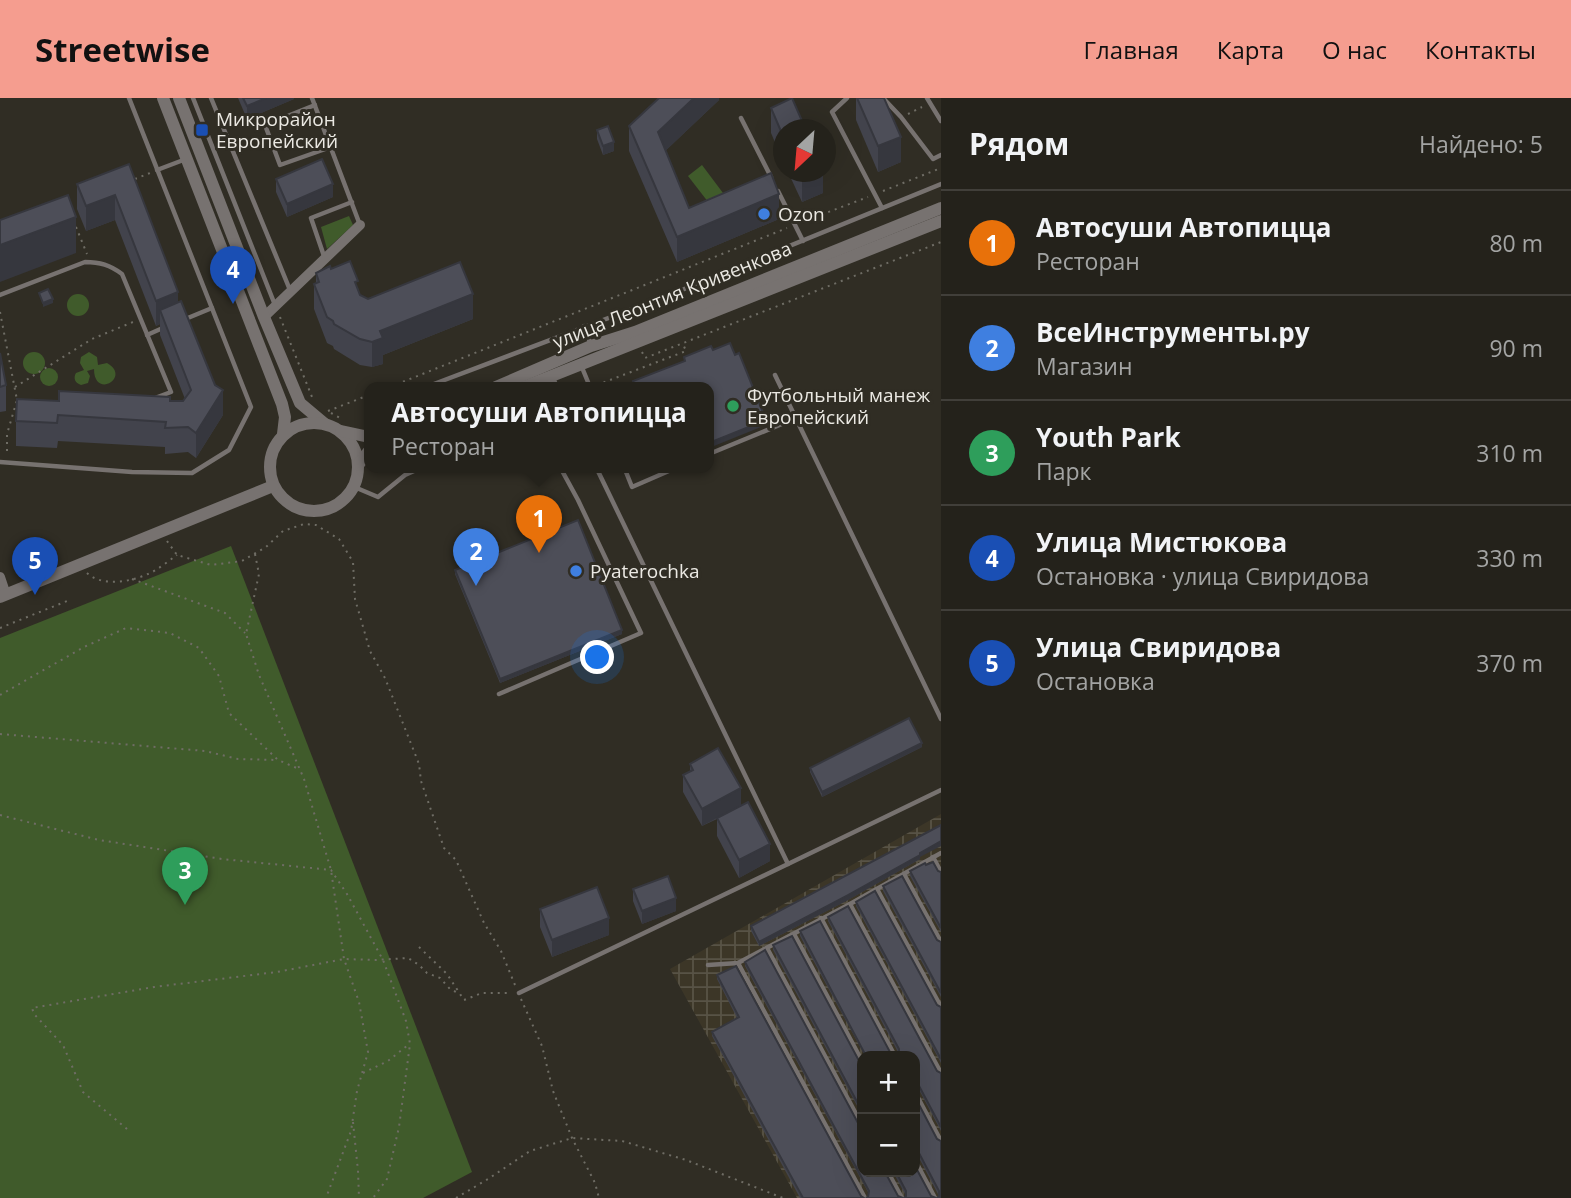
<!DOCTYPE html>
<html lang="ru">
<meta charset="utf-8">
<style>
:root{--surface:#24221b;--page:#302f28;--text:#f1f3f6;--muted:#a3a4a3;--line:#413f3a;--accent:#f59d8f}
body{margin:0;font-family:"Open Sans",sans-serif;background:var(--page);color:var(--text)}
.controls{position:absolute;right:21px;bottom:21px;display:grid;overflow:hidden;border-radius:14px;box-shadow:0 7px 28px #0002}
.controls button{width:63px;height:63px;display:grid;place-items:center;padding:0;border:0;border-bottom:2px solid var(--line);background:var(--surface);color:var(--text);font:35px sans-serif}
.compass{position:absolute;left:773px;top:21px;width:63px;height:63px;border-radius:50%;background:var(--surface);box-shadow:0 7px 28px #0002;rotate:206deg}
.you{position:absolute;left:598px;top:560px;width:24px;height:24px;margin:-18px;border:5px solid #fff;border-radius:50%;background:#1a73e8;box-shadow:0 0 0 10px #1a73e833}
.badge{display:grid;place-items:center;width:46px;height:46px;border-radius:50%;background:var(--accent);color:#fff;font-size:23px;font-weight:700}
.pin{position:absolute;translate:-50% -58px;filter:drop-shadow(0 2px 4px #0008)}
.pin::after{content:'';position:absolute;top:37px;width:24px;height:21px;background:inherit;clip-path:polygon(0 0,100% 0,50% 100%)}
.popup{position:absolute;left:364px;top:284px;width:350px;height:91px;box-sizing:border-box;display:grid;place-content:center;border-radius:14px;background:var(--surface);filter:drop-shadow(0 2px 5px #0005);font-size:23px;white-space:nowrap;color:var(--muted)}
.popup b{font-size:26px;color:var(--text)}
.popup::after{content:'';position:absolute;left:50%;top:100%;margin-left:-14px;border:14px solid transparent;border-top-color:var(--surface)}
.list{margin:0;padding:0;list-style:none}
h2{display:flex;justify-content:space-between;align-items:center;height:91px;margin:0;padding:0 28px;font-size:30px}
h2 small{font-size:23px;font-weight:400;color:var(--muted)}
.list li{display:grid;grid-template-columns:46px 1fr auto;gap:21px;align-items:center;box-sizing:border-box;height:105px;padding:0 28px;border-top:2px solid var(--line)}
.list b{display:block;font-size:26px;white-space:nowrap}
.list p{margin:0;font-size:23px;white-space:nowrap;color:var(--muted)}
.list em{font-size:23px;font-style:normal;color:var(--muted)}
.map{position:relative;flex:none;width:941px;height:1100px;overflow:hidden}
header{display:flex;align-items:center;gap:42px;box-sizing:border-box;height:98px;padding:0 35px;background:var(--accent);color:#111}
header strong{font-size:33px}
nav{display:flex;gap:38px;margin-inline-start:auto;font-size:24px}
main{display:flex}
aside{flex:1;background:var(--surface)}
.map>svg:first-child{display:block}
</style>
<header>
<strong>Streetwise</strong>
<nav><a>Главная</a><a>Карта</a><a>О нас</a><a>Контакты</a></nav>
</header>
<main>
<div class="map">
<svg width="941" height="1100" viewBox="0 0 941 1100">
<defs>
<pattern id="industrial-grid" width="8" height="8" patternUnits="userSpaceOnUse" patternTransform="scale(1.75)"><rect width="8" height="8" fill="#3c3627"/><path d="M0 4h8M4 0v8" fill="none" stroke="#585346"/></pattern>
</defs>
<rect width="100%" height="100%" fill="#302d24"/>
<path fill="url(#industrial-grid)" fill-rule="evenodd" d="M941,716V1100H797L670,871ZM862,958H915V1074H862Z"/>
<g fill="#405b2b">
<polygon points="702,67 726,99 712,109 688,78"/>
<polygon points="349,118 353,127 327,151 321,129"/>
<circle cx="78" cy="207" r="11"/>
<path d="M89,254L97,259L98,267L107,265C132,279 94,302 94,271L87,273L90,278L88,285L81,287C75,285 73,280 76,275L84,272L80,265L81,259Z"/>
<circle cx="34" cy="265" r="11"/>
<circle cx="49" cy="279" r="9"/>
<polygon points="231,448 472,1074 423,1100 0,1100 0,540"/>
</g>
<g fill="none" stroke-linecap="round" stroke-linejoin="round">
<g stroke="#6f6d65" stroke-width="2" stroke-dasharray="2 5" stroke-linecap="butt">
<polyline points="908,16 922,9"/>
<polyline points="135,81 150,75"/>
<polyline points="883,93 941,70"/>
<polyline points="802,124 868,99"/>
<polyline points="76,129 87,156"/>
<polyline points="0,214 17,302 7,336 7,357"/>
<polyline points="280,219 312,299"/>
<polyline points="642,254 645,260 941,144"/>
<polyline points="597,287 686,253 683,246"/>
<polyline points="15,289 92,241 133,224"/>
<polyline points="390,289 787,130"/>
<polyline points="328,313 369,297"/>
<polyline points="331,315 342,321"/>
<polyline points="167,443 177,457 211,467 242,463 266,449 283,433 304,426 316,427 339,441 353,464 355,501 370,553 385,580 419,666 421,683 444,750 456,762 484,825 501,853 515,887"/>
<polyline points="255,456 259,476 246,536 259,577 304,681 331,772 344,861 359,904 368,954 357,993 351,1033 326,1100"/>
<path d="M87,475C102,489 130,484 148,476C158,472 168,463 177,457"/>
<polyline points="132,481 225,515 245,535"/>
<polyline points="0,530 67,503"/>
<polyline points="0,597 84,549 126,530 170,535 199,550 219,578 229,615 278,662 299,671"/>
<polyline points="0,636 205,653 238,661 277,662"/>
<polyline points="0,717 99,742 222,761 331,772 347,796 383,862 406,923 410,946 399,1029 387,1081 373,1100"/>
<polyline points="419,849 447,876 464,902 482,895 510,895"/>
<polyline points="521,901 542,948 553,993 572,1040 595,1085 599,1100"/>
<polyline points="363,975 388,963 408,947"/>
<polyline points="353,1024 358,1073 359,1100"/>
<polyline points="127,1031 83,994 63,947 34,916 32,910 154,889 277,874 344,861 375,862 408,860 419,867 427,875 440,880 450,891 458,895"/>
<polyline points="456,1100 488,1081 530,1053 572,1040 622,1043 686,1062 783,1100"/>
</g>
<g stroke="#777270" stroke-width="4.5">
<polyline points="193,0 275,207"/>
<polyline points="211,0 290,192"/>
<polyline points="312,0 360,127"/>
<polyline points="847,0 832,14 882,110"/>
<polyline points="883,0 901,19 933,61 941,57"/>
<polyline points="927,0 941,23"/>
<polyline points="315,7 265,27 280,67 331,49"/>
<polyline points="741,20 771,79"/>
<polyline points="157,72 186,61"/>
<polyline points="778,93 803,143"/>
<polyline points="325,161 311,120 352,104"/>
<path d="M0,197L85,164C100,164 110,167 122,176L171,294L155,300"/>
<polyline points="183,222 212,210"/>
<polyline points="584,228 591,247"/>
<polyline points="147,237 165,229"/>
<polyline points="581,267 590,289"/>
<polyline points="775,277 941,621"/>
<polyline points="552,278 557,289"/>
<polyline points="426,289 672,196 941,86"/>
<polyline points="709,356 782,326"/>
<polyline points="0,364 132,374 192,375 229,352 251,309 129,0"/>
<polyline points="624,369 632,389 678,369"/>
<polyline points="352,388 378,399 405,377 423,369"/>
<polyline points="499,596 641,535 578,402 560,369"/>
<polyline points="933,759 941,774"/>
<polyline points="788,766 941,692"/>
<polyline points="904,776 941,844"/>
<polyline points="877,791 941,909"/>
<polyline points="850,806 941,975"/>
<polyline points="821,820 895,958"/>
<polyline points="794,836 862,963"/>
<polyline points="767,850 862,1027"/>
<polyline points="738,865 865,1100"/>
<polyline points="708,867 738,865 850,806 941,755"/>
<polyline points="519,895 788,766 596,369"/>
<polyline points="915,994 941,1043"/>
<polyline points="915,1062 935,1100"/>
<polyline points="888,1074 902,1100"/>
</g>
<g stroke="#777270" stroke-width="10">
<polyline points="264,219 360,127"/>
<polyline points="0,479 6,497"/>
</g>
<g stroke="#777270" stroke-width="12">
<polyline points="163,0 282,306 285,319 283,336"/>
<polyline points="179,0 264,219 300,305 325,326"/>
<polyline points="496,289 591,248 635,234 941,110"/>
<polyline points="524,289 941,123"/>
<circle cx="314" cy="369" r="44"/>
<polyline points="341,333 369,339"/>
<polyline points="358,367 369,353"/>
<polyline points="0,499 273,388"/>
</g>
</g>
<g fill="#42434c">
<polygon points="238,0 294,0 294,1 247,21"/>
<polygon points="719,0 719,2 665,53 689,110 779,121 677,164 629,53 629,28"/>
<polygon points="856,0 884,0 901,64 878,74 856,22"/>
<polygon points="771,10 783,32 783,63 771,35"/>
<polygon points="597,32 614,53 603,57 597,41"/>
<polygon points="129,66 178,204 223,317 196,360 188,354 165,356 165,349 58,343 57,350 16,348 16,323 59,303 183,303 185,301 160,237 160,226 156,228 115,122 86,133 77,111 77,86"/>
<polygon points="788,74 823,74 823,95 802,104"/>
<polygon points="276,81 333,99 287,119 276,94"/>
<polygon points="331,171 358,190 360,197 368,201 473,221 383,257 383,266 372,269 360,267 334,251 333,248 327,245 314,211 314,186 316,185 316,175"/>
<polygon points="0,255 6,287 6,313 0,314"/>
<polygon points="455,472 622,536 500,585 455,476"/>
<polygon points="922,649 822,699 810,674 810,670"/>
<polygon points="690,666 741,707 770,763 739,780 717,738 717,721 702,728 683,694 683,677 690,673"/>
<polygon points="920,759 920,761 848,802 759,848 751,833 751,828"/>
<polygon points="926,767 941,774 941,834 910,778 910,773"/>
<polygon points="883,788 937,842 941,844 941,899 883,793"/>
<polygon points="633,791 676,813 642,826 633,803"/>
<polygon points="856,804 937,907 941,909 941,965 856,808"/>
<polygon points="540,811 609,837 552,859 540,829"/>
<polygon points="828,819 937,973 941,975 941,1033 918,990 915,990 915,958 865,958 800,838 800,833 891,956 897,958 899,956 828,823"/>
<polygon points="773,847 858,961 862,963 862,1017 773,852"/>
<polygon points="745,864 858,1025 885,1074 868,1099 869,1096 745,868"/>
<polygon points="717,877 861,1098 864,1100 800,1100 712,938 712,934 737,920 717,881"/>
<polygon points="915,999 937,1041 939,1098 919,1060 915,1058"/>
<polygon points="893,1074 915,1074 906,1098"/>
</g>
<g fill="#36373e">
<polygon points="266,0 294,0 294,1 247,21 247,8"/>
<polygon points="694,0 719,0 719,2 658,60 658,34"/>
<polygon points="901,39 901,64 878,74 878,48"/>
<polygon points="614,44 614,53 603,57 603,48"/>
<polygon points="814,74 823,74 823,95 802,104 802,79"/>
<polygon points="333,86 333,99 287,119 287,106"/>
<polygon points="779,96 779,121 677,164 677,139"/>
<polygon points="115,97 115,122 86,133 86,108"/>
<polygon points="76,119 76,155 0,184 0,147"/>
<polygon points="178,194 178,219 160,212 160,226 156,228 156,203"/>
<polygon points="473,196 473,221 383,257 383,266 372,269 372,244 380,233"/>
<polygon points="53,201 53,205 43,209 43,205"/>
<polygon points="223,292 223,317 196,360 196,335"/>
<polygon points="766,322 766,327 709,350 709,345"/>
<polygon points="622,532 622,536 500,585 500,581"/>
<polygon points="922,645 922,649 822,699 822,694"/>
<polygon points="741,690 741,707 702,728 702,711"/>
<polygon points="941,743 941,748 920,759 920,761 848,802 759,848 759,844"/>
<polygon points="770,746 770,763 739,780 739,762"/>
<polygon points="676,800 676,813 642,826 642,813"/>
<polygon points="609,820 609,837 552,859 552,842"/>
</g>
<g fill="#4d4e58" stroke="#36373e" stroke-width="2">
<polygon points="243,0 266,0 247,8"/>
<polygon points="659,0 694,0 658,34 689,110 771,75 779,96 677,139 629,28"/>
<polygon points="792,0 806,32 783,32 783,38 771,10"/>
<polygon points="857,0 884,0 901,39 878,48"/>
<polygon points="608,28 614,44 603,48 597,32"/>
<polygon points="322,61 333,86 287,106 276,81"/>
<polygon points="129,66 178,194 156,203 115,97 86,108 77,86"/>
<polygon points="800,74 814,74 802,79"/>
<polygon points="68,97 76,119 0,147 0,122"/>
<polygon points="350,163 358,183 355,184 360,197 368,201 460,164 473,196 380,233 383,240 372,244 360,241 334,226 333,223 327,219 314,186 319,184 316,175 330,168 331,171"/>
<polygon points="48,191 53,201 43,205 39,195"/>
<polygon points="181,203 215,287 223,292 196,335 188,329 165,330 166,324 58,317 57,325 16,323 17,301 59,303 59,293 170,299 170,303 183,303 191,292 160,212"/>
<polygon points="730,245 735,257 739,255 766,322 709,345 709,289 635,289 633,283 685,263 684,259 711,248 713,252"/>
<polygon points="0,255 6,287 0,289"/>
<polygon points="578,422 622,532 500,581 455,472"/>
<polygon points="909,620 922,645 822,694 810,670"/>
<polygon points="718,650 741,690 702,711 683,677 693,672 690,666"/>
<polygon points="748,704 770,746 739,762 717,720"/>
<polygon points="941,727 941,743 920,755 920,757 848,797 759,844 751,828"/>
<polygon points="933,764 938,773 941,774 941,830 910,773 925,765 926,767"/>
<polygon points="668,778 676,800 642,813 633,791"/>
<polygon points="902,778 937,842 941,844 941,895 883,788"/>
<polygon points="597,789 609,820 552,842 540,811"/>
<polygon points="875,793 937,907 941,909 941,961 856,804"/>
<polygon points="848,808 937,973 941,975 941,1029 918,986 915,986 915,958 866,958 800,833 820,823 891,956 897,958 899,956 899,951 828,819"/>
<polygon points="792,838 858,961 862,963 862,1013 773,847"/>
<polygon points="765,852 858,1025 862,1027 862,1074 885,1074 898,1098 903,1100 866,1100 868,1099 869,1093 745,864"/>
<polygon points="736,868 861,1098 864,1100 803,1100 712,934 739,919 717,877"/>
<polygon points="915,999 937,1041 941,1043 941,1100 937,1100 939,1098 939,1093 919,1055 915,1054"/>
<polygon points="915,1068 931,1098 936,1100 904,1100 906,1098 906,1093 896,1074 915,1074"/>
</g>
<rect fill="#1a4fb4" stroke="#302d24" stroke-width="2.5" x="195" y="25" width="14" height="14" rx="3.5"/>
<g fill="#3f7fe0" stroke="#302d24" stroke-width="2.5">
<circle cx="764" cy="116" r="7"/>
<circle cx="576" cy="473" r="7"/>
</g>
<circle fill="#2e9e5b" stroke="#302d24" stroke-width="2.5" cx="733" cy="308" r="7"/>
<g text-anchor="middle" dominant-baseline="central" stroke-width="6" stroke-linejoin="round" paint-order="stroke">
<g font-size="19" fill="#ebe9e3" stroke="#302d24" text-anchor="start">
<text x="216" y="21">Микрорайон<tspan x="216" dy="22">Европейский</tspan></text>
<text x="778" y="116">Ozon</text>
<text x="747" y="297">Футбольный манеж<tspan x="747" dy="22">Европейский</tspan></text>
<text x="590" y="473">Pyaterochka</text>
</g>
<g font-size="19" fill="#ebe9e3" stroke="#302d24">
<text transform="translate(672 197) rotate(-22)">улица Леонтия Кривенкова</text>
</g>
</g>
</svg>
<div class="controls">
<button>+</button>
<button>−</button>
</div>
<svg class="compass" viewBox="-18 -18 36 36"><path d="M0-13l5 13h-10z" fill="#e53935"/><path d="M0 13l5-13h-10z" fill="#a3a4a3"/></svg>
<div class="you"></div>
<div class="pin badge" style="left:539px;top:455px;background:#e8710a">1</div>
<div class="popup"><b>Автосуши Автопицца</b>Ресторан</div>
<div class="pin badge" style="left:476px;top:488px;background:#3f7fe0">2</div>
<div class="pin badge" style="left:185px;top:807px;background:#2e9e5b">3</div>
<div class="pin badge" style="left:233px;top:206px;background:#1a4fb4">4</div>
<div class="pin badge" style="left:35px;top:497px;background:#1a4fb4">5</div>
</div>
<aside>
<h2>Рядом<small>Найдено: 5</small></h2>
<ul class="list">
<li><span class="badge" style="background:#e8710a">1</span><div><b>Автосуши Автопицца</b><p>Ресторан</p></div><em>80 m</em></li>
<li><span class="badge" style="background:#3f7fe0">2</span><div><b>ВсеИнструменты.ру</b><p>Магазин</p></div><em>90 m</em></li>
<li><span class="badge" style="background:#2e9e5b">3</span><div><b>Youth Park</b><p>Парк</p></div><em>310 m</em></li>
<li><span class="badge" style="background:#1a4fb4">4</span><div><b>Улица Мистюкова</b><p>Остановка · улица Свиридова</p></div><em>330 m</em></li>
<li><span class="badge" style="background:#1a4fb4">5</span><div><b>Улица Свиридова</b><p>Остановка</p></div><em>370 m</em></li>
</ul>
</aside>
</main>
